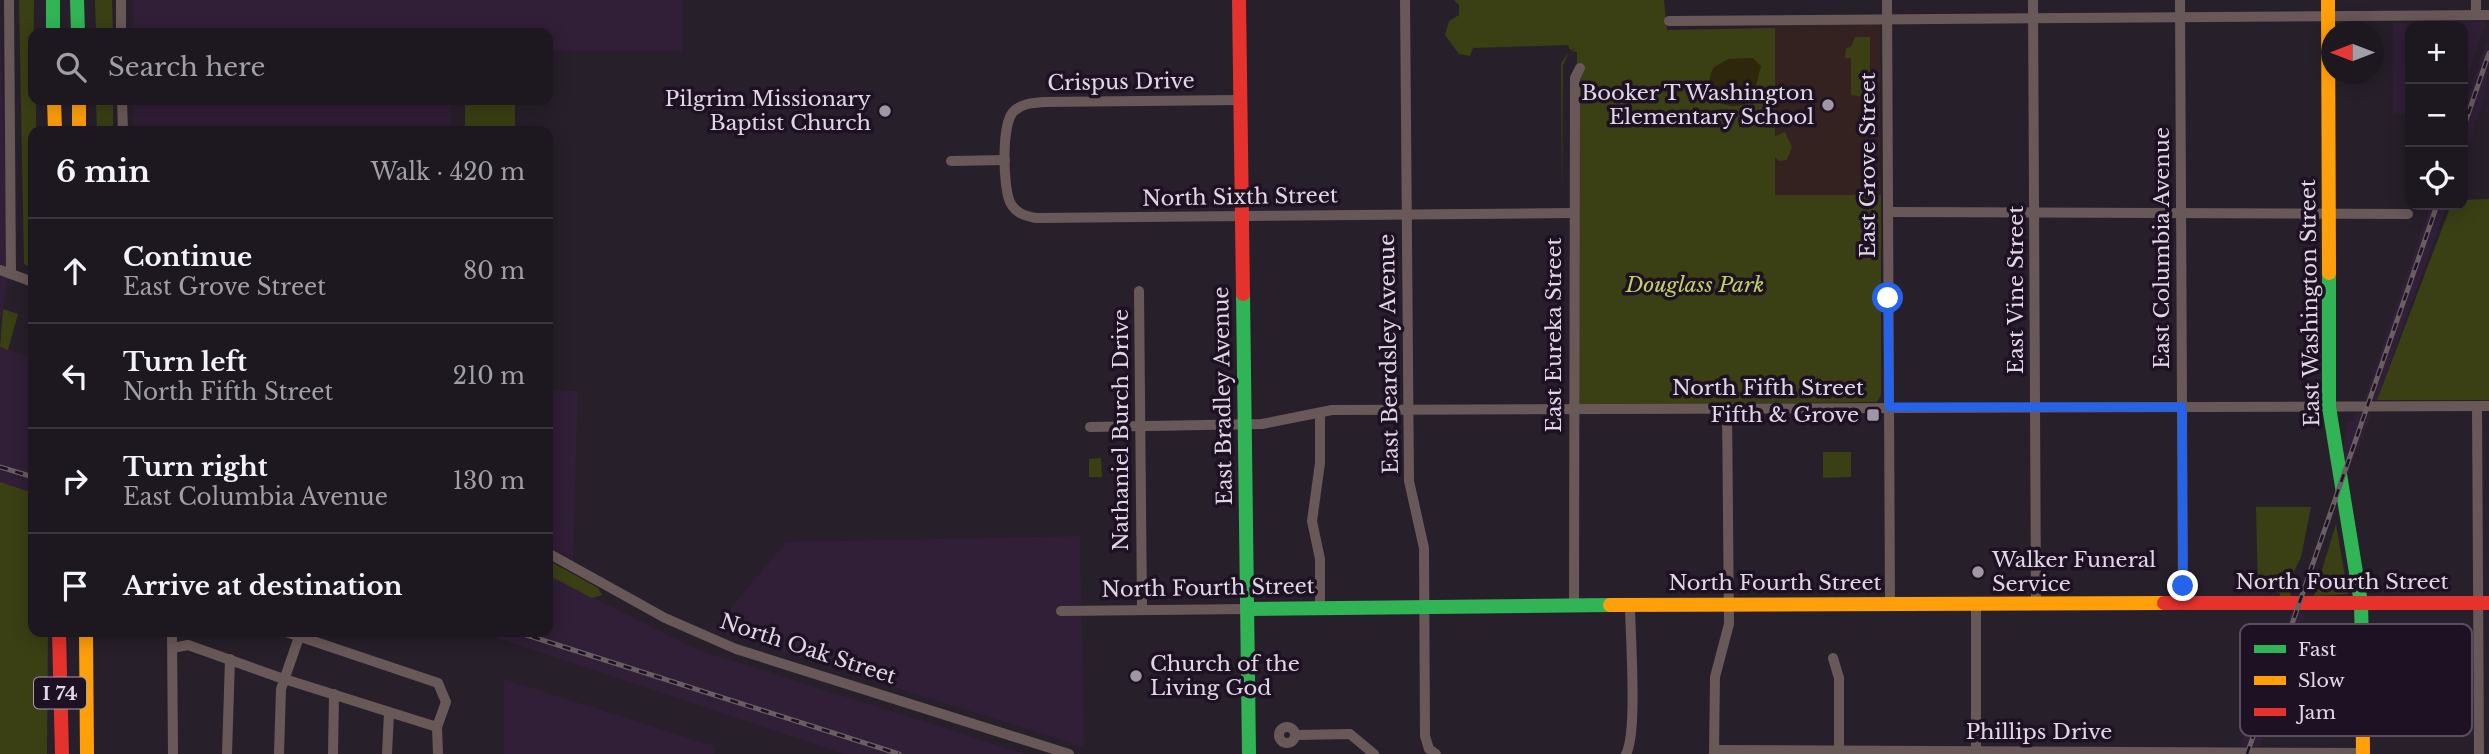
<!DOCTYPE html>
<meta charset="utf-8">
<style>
:root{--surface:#1d1720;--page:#252029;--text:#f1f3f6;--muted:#a09fa5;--line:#3b363e}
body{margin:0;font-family:"Libre Baskerville",serif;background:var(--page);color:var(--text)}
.controls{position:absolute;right:21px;top:21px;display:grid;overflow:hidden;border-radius:14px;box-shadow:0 4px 18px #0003}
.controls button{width:63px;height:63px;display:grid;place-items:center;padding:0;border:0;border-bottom:2px solid var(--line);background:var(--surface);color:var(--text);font:35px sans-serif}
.compass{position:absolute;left:2321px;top:21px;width:63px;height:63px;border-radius:50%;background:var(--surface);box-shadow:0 4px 18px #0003;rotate:270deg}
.stop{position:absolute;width:21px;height:21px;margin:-16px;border:5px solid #2563eb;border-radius:50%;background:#fff}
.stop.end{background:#2563eb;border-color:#fff;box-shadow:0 2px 7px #0008}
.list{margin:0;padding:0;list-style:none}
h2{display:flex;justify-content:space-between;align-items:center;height:91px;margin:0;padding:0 28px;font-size:30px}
h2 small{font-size:23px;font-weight:400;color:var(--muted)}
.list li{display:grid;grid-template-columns:46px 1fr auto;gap:21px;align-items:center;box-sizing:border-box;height:105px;padding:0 28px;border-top:2px solid var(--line)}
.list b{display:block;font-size:26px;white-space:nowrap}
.list p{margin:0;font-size:23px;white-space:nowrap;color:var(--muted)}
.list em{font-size:23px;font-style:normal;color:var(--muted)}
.icon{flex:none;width:38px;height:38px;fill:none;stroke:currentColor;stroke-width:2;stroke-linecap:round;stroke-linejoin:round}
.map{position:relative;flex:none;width:2489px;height:754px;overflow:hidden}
.search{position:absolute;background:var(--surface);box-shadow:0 4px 18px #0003;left:28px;top:28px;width:525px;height:77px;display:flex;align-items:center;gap:18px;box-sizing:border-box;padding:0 24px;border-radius:14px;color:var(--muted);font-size:26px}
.panel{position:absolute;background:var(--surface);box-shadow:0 4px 18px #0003;left:28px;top:126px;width:525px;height:511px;border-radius:14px}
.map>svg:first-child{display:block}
</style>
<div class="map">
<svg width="2489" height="754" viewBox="0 0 2489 754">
<rect width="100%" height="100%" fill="#271f2a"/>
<g fill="#301f36">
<polygon points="0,0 8,284 0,323"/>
<polygon points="133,0 682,0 682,51 548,51 548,33 133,33"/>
<polygon points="2486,22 2463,90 2463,26 2410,26 2410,114 2393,114 2393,23"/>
<polygon points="2489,36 2486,93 2463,159 2463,113"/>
<rect x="133" y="100" width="317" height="31"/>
<polygon points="2431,205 2447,205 2377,400 2364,400"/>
<polygon points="0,347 33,358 33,493 0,482"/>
<polygon points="548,390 578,391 573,560 548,545"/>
<polygon points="2355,413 2372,413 2347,475 2342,452 2347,422 2353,421"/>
<polygon points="1080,536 1084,747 712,630 786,542"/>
<polygon points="548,575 696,649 1026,754 843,754 479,632 548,632"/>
<polygon points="2291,613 2306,613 2266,726 2268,737 2262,737 2260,746 2241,746 2247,716 2254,715"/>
<polygon points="504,679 714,746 714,754 504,754"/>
</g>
<polygon fill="#342221" points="1775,20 1880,20 1881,195 1775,196"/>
<g fill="#3b3f14">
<polygon points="19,0 34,0 33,100 36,100 36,131 33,131 33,269 24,264"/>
<polygon points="95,0 112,0 113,33 96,33"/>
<polygon points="1454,0 1664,0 1667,30 1775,28 1775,136 1785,132 1792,147 1787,160 1779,161 1775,157 1775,195 1881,195 1881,395 1877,402 1575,406 1577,52 1571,51 1577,48 1570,50 1568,45 1473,48 1470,56 1459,54 1445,35 1449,21 1459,15 1459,5"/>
<polygon points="1855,37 1870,37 1870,98 1851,95 1851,58 1845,58 1846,48 1851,47"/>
<polygon points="1569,52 1563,65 1562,202 1561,63"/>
<polygon points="96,100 113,100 113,131 97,131"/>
<rect x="465" y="100" width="50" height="31"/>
<polygon points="2489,199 2489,400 2377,400 2451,205 2463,205 2463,200"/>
<polygon points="3,309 18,314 8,350 0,347"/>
<polygon points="1823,452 1851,452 1851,477 1823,478"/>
<polygon points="1101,458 1102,477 1089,477 1089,459"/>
<polygon points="0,482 33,493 33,632 48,632 47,754 0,754"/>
<polygon points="2256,507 2311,507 2301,557 2288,584 2291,596 2280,596 2279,590 2258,591"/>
<polygon points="2336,524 2348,594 2314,596"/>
<polygon points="548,560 598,588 602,595 592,598 548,575"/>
</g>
<path fill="#2f270b" d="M1753,58L1761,66L1752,101C1726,116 1700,96 1713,68L1728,59Z"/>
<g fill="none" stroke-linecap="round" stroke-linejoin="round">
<g stroke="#695858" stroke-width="10">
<polyline points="9,0 11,274"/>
<polyline points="121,0 121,33"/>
<polyline points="1405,0 1409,481 1424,548 1425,736 1429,749 1436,754"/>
<polyline points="1887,0 1890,604"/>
<polyline points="2033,0 2036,604"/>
<polyline points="2180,0 2183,603"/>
<polyline points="2476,0 2476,15"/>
<polyline points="1669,21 2489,15"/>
<polyline points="122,100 123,131"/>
<path d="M1240,100L1044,102C1033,103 1023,103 1014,111C1001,122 1003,187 1010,202C1015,213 1025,216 1036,218L1573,213"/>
<polyline points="951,161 1005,160"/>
<polyline points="1888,212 2408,214"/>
<polyline points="0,270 33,282"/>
<polyline points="1139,291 1142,610"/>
<polyline points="2477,406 2479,754"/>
<polyline points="1090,427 1262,424 1332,410 2489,406"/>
<polyline points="548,553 665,618 736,649 1069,754"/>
<polyline points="1574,604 1575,78 1580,68"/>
<polyline points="1976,604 1976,754"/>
<polyline points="1320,607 1320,559 1312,521 1320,463 1320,413"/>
<polyline points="1061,611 1248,609"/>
<polyline points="172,632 173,754"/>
<polyline points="286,632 438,683 446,702 437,727"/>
<polyline points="173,648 188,645 278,677 437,727"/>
<polyline points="1833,658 1839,678 1839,754"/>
<circle cx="1287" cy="735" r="8"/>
<polyline points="437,727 438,754"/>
<polyline points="1296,735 1350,734 1374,754"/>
<polyline points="1714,750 2363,753"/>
<polyline points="1714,753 1715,677 1729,624 1727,407"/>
<polyline points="227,754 230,659"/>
<polyline points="279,754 281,689 299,637"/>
<polyline points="333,754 334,694"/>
<polyline points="387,754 389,713"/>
<path d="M1626,754C1638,732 1630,634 1630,604"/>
</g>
<g stroke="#30b455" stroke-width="14">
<polyline points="53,0 53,33"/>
<polyline points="77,0 78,33"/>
<polyline points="2329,273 2329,407 2361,603 2362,646"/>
<polyline points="1243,294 1249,754"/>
<polyline points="1248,609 1610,605"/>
</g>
<g stroke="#ff9f0a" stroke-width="14">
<polyline points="2328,0 2329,273"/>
<polyline points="54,100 55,131"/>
<polyline points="79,100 79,131"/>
<polyline points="1610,605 2164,603"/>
<polyline points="86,632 87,754"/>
<polyline points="2362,646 2363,754"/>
</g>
<g stroke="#e5322d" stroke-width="14">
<polyline points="1239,0 1243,294"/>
<polyline points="2164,603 2489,603"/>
<polyline points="59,632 62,754"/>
</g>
<g stroke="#695e62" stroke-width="5">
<g id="rail">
<polyline points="2463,129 2489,53"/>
<polyline points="0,467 33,477"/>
<polyline points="517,632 899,754"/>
<polyline points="2247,754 2437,205"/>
</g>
</g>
<use href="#rail" stroke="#1f1124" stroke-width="2.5" stroke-dasharray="8" stroke-linecap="butt"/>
</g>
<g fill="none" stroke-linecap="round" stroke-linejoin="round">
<polyline stroke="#2563eb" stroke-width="9" points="1888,298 1889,407 2182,407 2183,586"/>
</g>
<g fill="#9f97a3" stroke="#1f1124" stroke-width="2.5">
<circle cx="1828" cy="105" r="7"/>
<circle cx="885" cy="111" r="7"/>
<rect x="1866" y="408" width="14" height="14" rx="3.5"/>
<circle cx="1978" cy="572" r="7"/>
<circle cx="1136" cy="676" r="7"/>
</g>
<g text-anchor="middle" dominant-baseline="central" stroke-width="7" stroke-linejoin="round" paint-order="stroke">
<rect fill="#1f1124" stroke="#a69caa" stroke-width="2" x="34" y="677.5" width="52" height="31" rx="5"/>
<g font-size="19" font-weight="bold" fill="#e0d7e4">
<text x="60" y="693">I 74</text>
</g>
<g font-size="21" fill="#e0d7e4" stroke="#1f1124">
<text transform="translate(1121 82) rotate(-1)">Crispus Drive</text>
<text transform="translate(1868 165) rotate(-90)">East Grove Street</text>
<text transform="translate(1240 197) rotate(-1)">North Sixth Street</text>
<text transform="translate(2162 248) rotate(-90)">East Columbia Avenue</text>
<text transform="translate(2016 290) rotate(-90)">East Vine Street</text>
<text transform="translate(2310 303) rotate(-91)">East Washington Street</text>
<text transform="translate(1554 335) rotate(-90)">East Eureka Street</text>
<text transform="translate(1389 354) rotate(-91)">East Beardsley Avenue</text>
<text x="1768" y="388">North Fifth Street</text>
<text transform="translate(1223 396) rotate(-91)">East Bradley Avenue</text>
<text transform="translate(1121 430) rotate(-90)">Nathaniel Burch Drive</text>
<text x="2342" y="582">North Fourth Street</text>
<text x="1775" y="583">North Fourth Street</text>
<text transform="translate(1208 588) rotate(-1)">North Fourth Street</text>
<text transform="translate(808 649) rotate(18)">North Oak Street</text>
<text x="2039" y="732">Phillips Drive</text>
</g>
<g font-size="21" fill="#e0d7e4" stroke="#1f1124" text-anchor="end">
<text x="1814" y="93">Booker T Washington<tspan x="1814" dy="24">Elementary School</tspan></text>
<text x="871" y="99">Pilgrim Missionary<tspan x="871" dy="24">Baptist Church</tspan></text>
<text x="1859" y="415">Fifth &amp; Grove</text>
<text x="1992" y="560" text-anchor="start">Walker Funeral<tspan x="1992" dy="24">Service</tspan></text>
<text x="1150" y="664" text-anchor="start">Church of the<tspan x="1150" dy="24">Living God</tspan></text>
</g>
<g font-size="21" font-style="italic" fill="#c0d060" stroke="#1f1124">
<text x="1695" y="285">Douglass Park</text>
</g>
</g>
<rect x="2240" y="624" width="232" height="112" rx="10" fill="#1f1124" stroke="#594c5e" stroke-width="2"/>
<rect x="2254" y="645" width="32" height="8" fill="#30b455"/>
<rect x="2254" y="676" width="32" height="9" fill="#ff9f0a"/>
<rect x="2254" y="708" width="32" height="8" fill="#e5322d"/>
<g font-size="19" fill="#e0d7e4">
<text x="2298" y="656">Fast</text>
<text x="2298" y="687">Slow</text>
<text x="2298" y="719">Jam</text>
</g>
</svg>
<div class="controls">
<button>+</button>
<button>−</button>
<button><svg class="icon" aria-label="locate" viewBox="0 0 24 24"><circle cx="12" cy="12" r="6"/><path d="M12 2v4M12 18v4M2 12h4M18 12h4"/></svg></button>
</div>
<svg class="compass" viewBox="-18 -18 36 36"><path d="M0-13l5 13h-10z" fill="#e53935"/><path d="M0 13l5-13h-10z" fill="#a09fa5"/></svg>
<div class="stop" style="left:1888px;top:298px"></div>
<div class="stop end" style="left:2183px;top:586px"></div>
<div class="search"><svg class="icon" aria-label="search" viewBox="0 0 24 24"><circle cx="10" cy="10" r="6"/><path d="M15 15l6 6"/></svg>Search here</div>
<section class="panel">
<h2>6 min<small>Walk · 420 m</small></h2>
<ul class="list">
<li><svg class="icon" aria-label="ahead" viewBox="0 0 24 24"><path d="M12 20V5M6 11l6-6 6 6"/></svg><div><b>Continue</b><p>East Grove Street</p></div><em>80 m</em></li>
<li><svg class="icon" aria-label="left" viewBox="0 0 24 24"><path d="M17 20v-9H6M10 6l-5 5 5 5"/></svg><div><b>Turn left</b><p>North Fifth Street</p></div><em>210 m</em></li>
<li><svg class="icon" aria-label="right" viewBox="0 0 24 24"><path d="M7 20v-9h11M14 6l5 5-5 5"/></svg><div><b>Turn right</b><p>East Columbia Avenue</p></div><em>130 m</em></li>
<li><svg class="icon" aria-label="arrive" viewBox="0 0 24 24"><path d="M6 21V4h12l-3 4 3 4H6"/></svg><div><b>Arrive at destination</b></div></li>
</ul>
</section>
</div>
